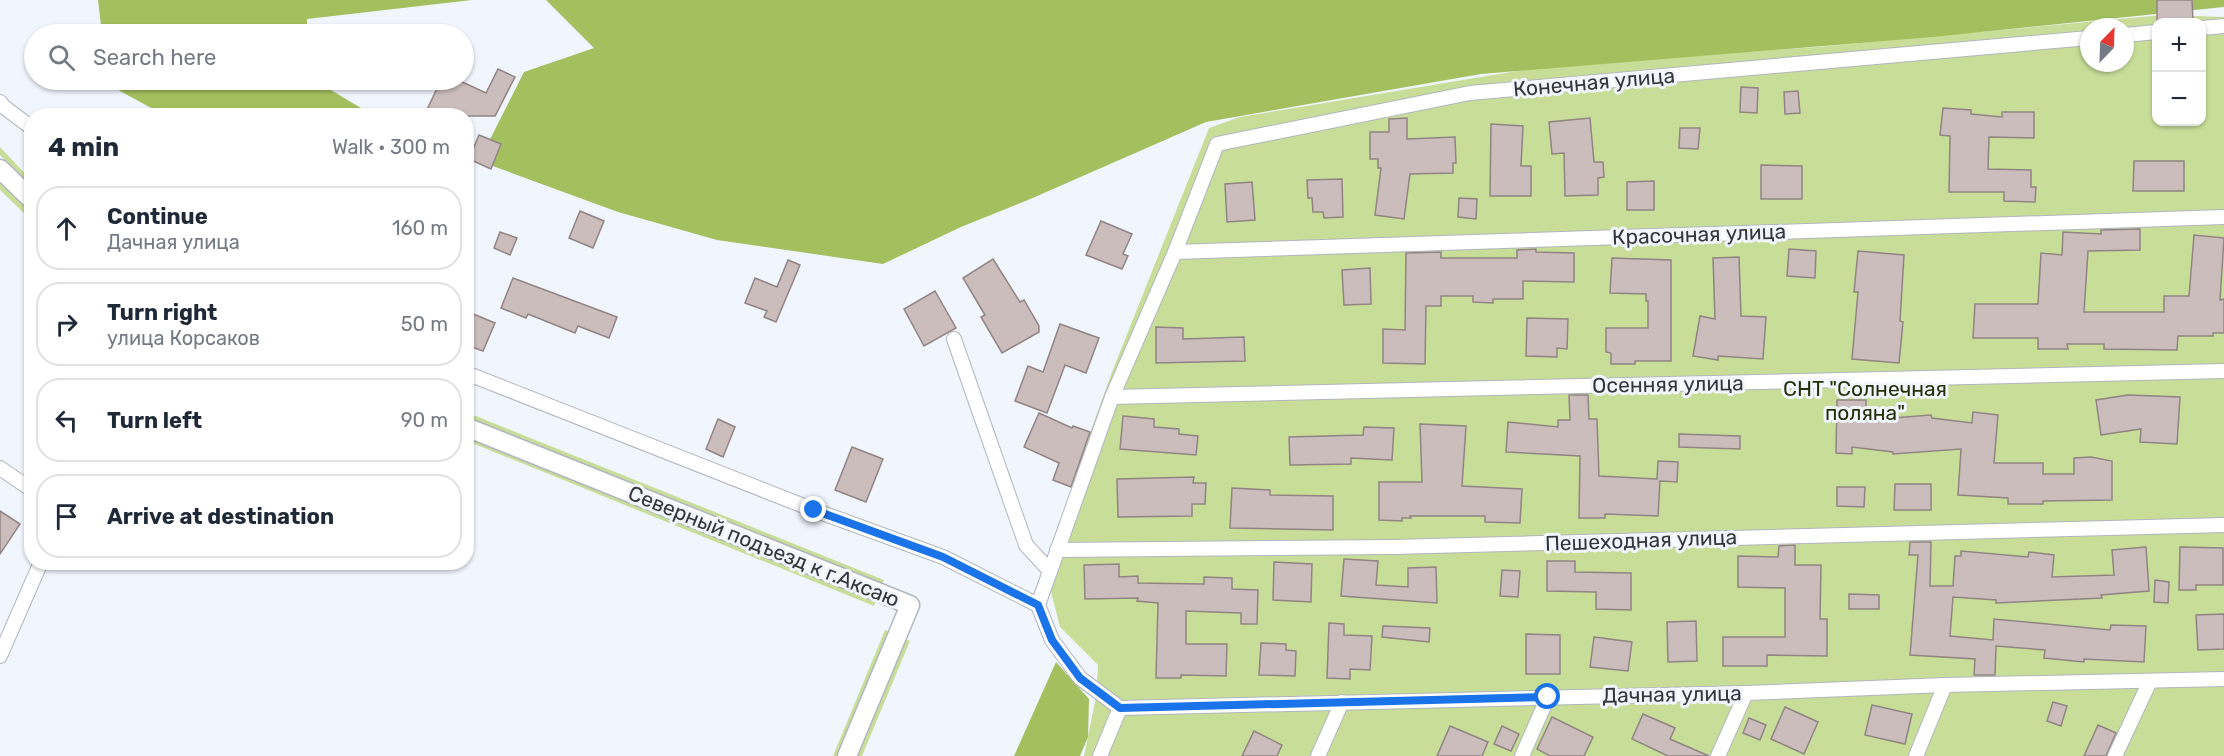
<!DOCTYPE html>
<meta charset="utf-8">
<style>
:root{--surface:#fff;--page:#f6f6f7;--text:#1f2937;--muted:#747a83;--line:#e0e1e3}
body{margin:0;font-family:Rubik,sans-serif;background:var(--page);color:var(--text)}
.controls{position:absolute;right:18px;top:18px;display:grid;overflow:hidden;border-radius:12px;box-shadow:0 2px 4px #0004}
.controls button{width:54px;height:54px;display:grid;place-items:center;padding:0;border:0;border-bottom:2px solid var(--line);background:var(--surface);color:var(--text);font:30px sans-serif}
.compass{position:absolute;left:2080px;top:18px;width:54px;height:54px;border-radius:50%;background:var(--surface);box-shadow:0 2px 4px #0004;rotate:23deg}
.stop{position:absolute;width:18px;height:18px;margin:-14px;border:4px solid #1a73e8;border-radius:50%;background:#fff}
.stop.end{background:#1a73e8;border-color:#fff;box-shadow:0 2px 6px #0008}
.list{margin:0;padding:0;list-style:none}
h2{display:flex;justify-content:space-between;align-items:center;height:78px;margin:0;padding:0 24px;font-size:26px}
h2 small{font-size:20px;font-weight:400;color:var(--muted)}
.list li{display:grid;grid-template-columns:39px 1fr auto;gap:18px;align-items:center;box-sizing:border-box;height:84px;margin:0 12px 12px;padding:0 12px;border:2px solid var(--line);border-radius:24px}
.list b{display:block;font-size:22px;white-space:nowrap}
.list p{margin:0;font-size:20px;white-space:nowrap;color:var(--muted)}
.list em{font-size:20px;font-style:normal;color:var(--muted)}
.icon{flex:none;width:33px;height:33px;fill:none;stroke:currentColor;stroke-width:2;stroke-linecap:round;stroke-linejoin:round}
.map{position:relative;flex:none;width:2224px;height:756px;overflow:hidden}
.search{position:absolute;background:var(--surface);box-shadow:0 2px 4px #0004;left:24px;top:24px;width:450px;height:66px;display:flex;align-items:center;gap:15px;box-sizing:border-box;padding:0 21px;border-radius:33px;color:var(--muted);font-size:22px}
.panel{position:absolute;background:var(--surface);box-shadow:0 2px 4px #0004;left:24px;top:108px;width:450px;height:462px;border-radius:24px}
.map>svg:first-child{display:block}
</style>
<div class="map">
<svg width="2224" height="756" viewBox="0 0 2224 756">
<rect width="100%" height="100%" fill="#f1f5fd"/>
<g fill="#c8de98" fill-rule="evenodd">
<path d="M2163,15L2224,17V756H1084L1096,697L1098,665L1060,627L1044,564L1065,510L1082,455L1112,372L1209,128L1240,117L1547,66L1817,47ZM2156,22H2202V122H2156ZM2089,27H2125V63H2089Z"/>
<polygon points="0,147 31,180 31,187 0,155"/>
<polygon points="0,182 31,212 31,220 0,190"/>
<polygon points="466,412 884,580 882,585 467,418"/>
<polygon points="466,435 876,600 874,606 467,441"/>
<polygon points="885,630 890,632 839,756 833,756"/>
<polygon points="905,639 910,641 862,756 856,756"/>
</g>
<g fill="#a4c05e">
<polygon points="98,0 472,0 307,19 307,34 102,34"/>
<polygon points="546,0 2224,0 2224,7 1933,37 1481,74 1206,122 1028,200 961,227 883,264 717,240 618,212 479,161 524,72 594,48"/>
<polygon points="108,80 314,80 366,111 369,115 164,115 109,85"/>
<polygon points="1056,662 1089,699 1088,737 1080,756 1014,756"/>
</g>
<g fill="#cabdbc" stroke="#918584" stroke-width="1.5">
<polygon points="2157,0 2192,0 2193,22 2157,22"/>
<polygon points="498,69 515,77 495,116 424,116 441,80 458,80 486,93"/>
<polygon points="1741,87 1758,88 1757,113 1740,112"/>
<polygon points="1798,91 1800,113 1785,114 1784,92"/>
<polygon points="1943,108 1971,110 1971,114 2002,117 2002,112 2034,112 2034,138 1989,137 1988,169 2031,170 2031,187 2036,187 2035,202 2004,201 2004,192 1949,192 1950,136 1940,135"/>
<polygon points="1407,118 1407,139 1455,137 1456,163 1453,163 1453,173 1410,174 1404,219 1375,215 1381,168 1378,168 1378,159 1370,159 1370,132 1389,132 1389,119"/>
<polygon points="1590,118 1594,162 1603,162 1604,177 1598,178 1598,195 1565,196 1564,153 1552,154 1549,122"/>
<polygon points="1491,124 1523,126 1521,166 1531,166 1531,196 1490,196"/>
<polygon points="1680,128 1700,128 1698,149 1679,148"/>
<polygon points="479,135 501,144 491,169 469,159"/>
<polygon points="2134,161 2184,161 2184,191 2133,191"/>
<polygon points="1761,165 1802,166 1802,199 1761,199"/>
<polygon points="1342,179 1343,217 1324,218 1323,212 1313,212 1312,198 1308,198 1307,180"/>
<polygon points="1654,181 1654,210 1627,210 1627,182"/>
<polygon points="1252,182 1255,220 1227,222 1225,184"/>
<polygon points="1459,198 1477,199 1476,219 1458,217"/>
<polygon points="580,211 604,221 593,248 569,238"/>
<polygon points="1101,221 1132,234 1123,254 1128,256 1122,269 1086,255"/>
<polygon points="2140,229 2140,250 2088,251 2084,312 2164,312 2164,296 2189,296 2194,235 2224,238 2220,300 2224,299 2224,333 2213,333 2213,336 2178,336 2177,350 2104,349 2104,344 2067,344 2068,349 2038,349 2038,338 1973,338 1975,304 2038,304 2041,253 2062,255 2063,232 2101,234 2101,230"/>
<polygon points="500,232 517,238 510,255 494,248"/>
<polygon points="1536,249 1536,252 1574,253 1574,282 1523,281 1523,299 1493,299 1493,303 1473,302 1473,296 1441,296 1441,306 1426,306 1425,364 1383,363 1383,329 1405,330 1406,253 1441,252 1441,258 1517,258 1517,250"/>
<polygon points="1789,249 1816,251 1815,278 1787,276"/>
<polygon points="1858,251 1904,255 1900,321 1903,322 1899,363 1852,359 1858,292 1854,292"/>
<polygon points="1739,257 1741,316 1766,317 1763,359 1718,356 1718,360 1693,356 1700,316 1715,319 1713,258"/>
<polygon points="1612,258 1671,260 1671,361 1635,361 1635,364 1611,364 1611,353 1606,352 1606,328 1648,328 1648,301 1646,301 1646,294 1610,293"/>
<polygon points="993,259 1020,302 1024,300 1039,326 1039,332 1002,353 981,317 985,315 963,278"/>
<polygon points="788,260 800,265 776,322 764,317 767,311 745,303 755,278 777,287"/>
<polygon points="1370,268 1371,304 1344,305 1342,270"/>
<polygon points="513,278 617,317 609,338 578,326 575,333 528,314 526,318 501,308"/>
<polygon points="935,291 956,328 924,346 904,309"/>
<polygon points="466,311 495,323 483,351 466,345"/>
<polygon points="1527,318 1568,319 1567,349 1557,348 1557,357 1526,356"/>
<polygon points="1060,324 1099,338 1086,373 1065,365 1047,413 1015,401 1028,366 1043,372"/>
<polygon points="1156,327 1183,328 1183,339 1244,337 1245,361 1156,363"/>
<polygon points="1569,395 1588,395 1589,419 1597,419 1599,476 1657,479 1658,461 1678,462 1677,482 1660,481 1658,516 1605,514 1605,518 1579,518 1580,456 1506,452 1508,422 1558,427 1558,420 1570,420"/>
<polygon points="2128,395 2180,397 2177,444 2140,442 2141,429 2101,435 2096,400"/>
<polygon points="1837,400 1866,400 1866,420 1931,415 1932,418 1972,423 1973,412 1998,415 1994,463 2043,463 2043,474 2074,474 2074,458 2091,457 2112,461 2112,500 2043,501 2043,504 2008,504 2008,498 1958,495 1961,449 1893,454 1893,452 1852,447 1852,454 1836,453"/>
<polygon points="1039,413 1072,428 1073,426 1090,432 1071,487 1053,480 1059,463 1024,447"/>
<polygon points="1123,416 1154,419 1154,427 1179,429 1179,434 1198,436 1196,455 1120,449"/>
<polygon points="718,419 735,427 723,457 706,449"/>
<polygon points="1420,424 1466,426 1462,486 1522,489 1520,523 1485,522 1485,516 1410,516 1411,518 1402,518 1402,521 1379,520 1379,482 1422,482"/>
<polygon points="1364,427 1394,428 1392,460 1351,458 1351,464 1290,465 1289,437 1363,435"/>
<polygon points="1679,434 1740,436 1740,449 1679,447"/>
<polygon points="852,447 883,459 866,502 835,490"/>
<polygon points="1194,477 1193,483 1206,483 1205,504 1192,504 1192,516 1118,517 1117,479"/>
<polygon points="1895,484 1931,484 1931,510 1894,510"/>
<polygon points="1837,487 1865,487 1864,507 1837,506"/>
<polygon points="1232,488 1270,490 1270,495 1333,496 1333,530 1230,528"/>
<polygon points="0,511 20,524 0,554"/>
<polygon points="1910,542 1931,542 1930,586 1953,586 1955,556 1961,556 1961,551 2028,557 2029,552 2054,555 2052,577 2114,575 2112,550 2146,547 2149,591 2101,595 2102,598 1996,603 1996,600 1953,597 1950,636 1993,640 1994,619 2110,630 2111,625 2146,626 2144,662 2084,659 2084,662 2044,658 2045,650 1996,646 1995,675 1974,675 1975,659 1910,655 1918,555 1909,555"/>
<polygon points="1795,545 1795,565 1821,565 1820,619 1827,619 1827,656 1767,655 1767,666 1723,666 1723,637 1785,637 1785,588 1738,587 1738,556 1778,557 1779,546"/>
<polygon points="2180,547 2223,548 2223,585 2196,585 2196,590 2179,590"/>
<polygon points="1344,559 1378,561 1376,585 1408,587 1408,568 1436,567 1437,603 1341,596"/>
<polygon points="1547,561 1575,561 1575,572 1631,573 1631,610 1596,609 1596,592 1547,591"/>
<polygon points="1274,562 1312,564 1311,602 1273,600"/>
<polygon points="1119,564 1119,577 1138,576 1138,583 1204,584 1204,577 1232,578 1232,589 1258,590 1257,624 1241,624 1241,613 1186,611 1186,644 1227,644 1226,676 1181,675 1181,678 1156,678 1158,603 1137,601 1138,598 1085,599 1084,565"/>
<polygon points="1502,570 1520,571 1518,597 1500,596"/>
<polygon points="2155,580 2169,582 2168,603 2154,602"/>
<polygon points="1849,594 1879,595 1879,609 1849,609"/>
<polygon points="2224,614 2224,649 2198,650 2196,615"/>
<polygon points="1696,621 1697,661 1668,662 1667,622"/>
<polygon points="1329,623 1344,624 1344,635 1372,636 1370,670 1350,669 1350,679 1327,678"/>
<polygon points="1383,626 1430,628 1429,642 1382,637"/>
<polygon points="1526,634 1560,635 1560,674 1526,674"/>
<polygon points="1594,637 1632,642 1628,671 1590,667"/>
<polygon points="1261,643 1286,644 1286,650 1296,651 1295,676 1259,675"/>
<polygon points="2053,702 2067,706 2061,726 2047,721"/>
<polygon points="1872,705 1912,714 1905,744 1865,735"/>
<polygon points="1785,707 1818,722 1804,754 1771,739"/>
<polygon points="1643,714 1675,728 1670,739 1709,756 1668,756 1632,739"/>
<polygon points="1552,717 1593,737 1584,756 1550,756 1537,749"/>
<polygon points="1749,718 1766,725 1760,740 1743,733"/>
<polygon points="2098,725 2116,733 2106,756 2084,756"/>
<polygon points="1450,726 1488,742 1482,756 1437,756"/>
<polygon points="1502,726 1519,734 1511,751 1494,744"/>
<polygon points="1254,731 1282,745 1277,756 1242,756"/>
</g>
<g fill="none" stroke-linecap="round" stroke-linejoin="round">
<g stroke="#b0b6bf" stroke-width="16">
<g id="minor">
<polyline points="2202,28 2224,26"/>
<polyline points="2125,35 2156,32"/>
<polyline points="0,102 4,107 32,128"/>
<polyline points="1175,252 2224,217"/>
<polyline points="954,339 1026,545 1050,571"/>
<polyline points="466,373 814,510 943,557 1038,605"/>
<polyline points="1112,397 2224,371"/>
<polyline points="0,468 32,490"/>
<polyline points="1057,550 1393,547 2224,525"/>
<polyline points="1038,605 1112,397 1175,252 1217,144 1470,93 2089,38"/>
<polyline points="1038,605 1052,640 1080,678 1120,708 1100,756"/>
<polyline points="0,656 41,562"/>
<polyline points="1120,708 1746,693 1945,685 2224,679"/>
<polyline points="1318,756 1342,702"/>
<polyline points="1522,756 1548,697"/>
<polyline points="1718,756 1746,693"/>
<polyline points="1916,756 1945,685"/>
<polyline points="2115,756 2150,681"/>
</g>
</g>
<g stroke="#b0b6bf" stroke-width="21">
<g id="tertiary">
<polyline points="0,169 32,200"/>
<polyline points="466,427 910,605 847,756"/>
</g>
</g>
<use href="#minor" stroke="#fff" stroke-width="14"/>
<use href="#tertiary" stroke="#fff" stroke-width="18"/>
</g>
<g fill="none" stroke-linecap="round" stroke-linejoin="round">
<polyline stroke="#1a73e8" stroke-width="8" points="814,510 943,557 1038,605 1052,640 1080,678 1120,708 1548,697"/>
</g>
<g text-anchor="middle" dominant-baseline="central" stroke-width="6" stroke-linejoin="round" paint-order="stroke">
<g font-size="21" fill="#35373b" stroke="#f1f5fd">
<text transform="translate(1594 82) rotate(-5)">Конечная улица</text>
<text transform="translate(1699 234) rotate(-2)">Красочная улица</text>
<text transform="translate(1668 384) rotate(-1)">Осенняя улица</text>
<text transform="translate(1641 540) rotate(-2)">Пешеходная улица</text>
<text transform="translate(764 546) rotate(22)">Северный подъезд к г.Аксаю</text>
<text transform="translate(1672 694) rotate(-1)">Дачная улица</text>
</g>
<g font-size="21" fill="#263006" stroke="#f1f5fd">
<text x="1865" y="388">СНТ "Солнечная<tspan x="1865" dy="24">поляна"</tspan></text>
</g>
</g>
</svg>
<div class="controls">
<button>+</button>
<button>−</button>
</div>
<svg class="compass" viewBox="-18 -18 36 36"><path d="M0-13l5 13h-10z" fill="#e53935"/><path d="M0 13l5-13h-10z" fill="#747a83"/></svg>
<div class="stop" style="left:1548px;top:697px"></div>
<div class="stop end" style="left:814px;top:510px"></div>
<div class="search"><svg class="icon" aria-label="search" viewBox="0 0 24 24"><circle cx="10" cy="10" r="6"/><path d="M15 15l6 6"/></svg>Search here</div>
<section class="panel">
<h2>4 min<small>Walk · 300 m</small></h2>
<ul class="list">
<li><svg class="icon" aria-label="ahead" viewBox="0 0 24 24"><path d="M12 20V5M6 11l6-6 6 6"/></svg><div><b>Continue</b><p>Дачная улица</p></div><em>160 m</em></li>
<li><svg class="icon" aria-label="right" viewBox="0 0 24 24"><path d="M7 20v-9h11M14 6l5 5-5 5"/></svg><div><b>Turn right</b><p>улица Корсаков</p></div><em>50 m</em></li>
<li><svg class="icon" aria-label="left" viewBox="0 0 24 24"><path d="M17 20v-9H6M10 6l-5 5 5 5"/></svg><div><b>Turn left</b></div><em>90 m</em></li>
<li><svg class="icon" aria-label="arrive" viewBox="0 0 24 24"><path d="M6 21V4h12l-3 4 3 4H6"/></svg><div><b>Arrive at destination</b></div></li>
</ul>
</section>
</div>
